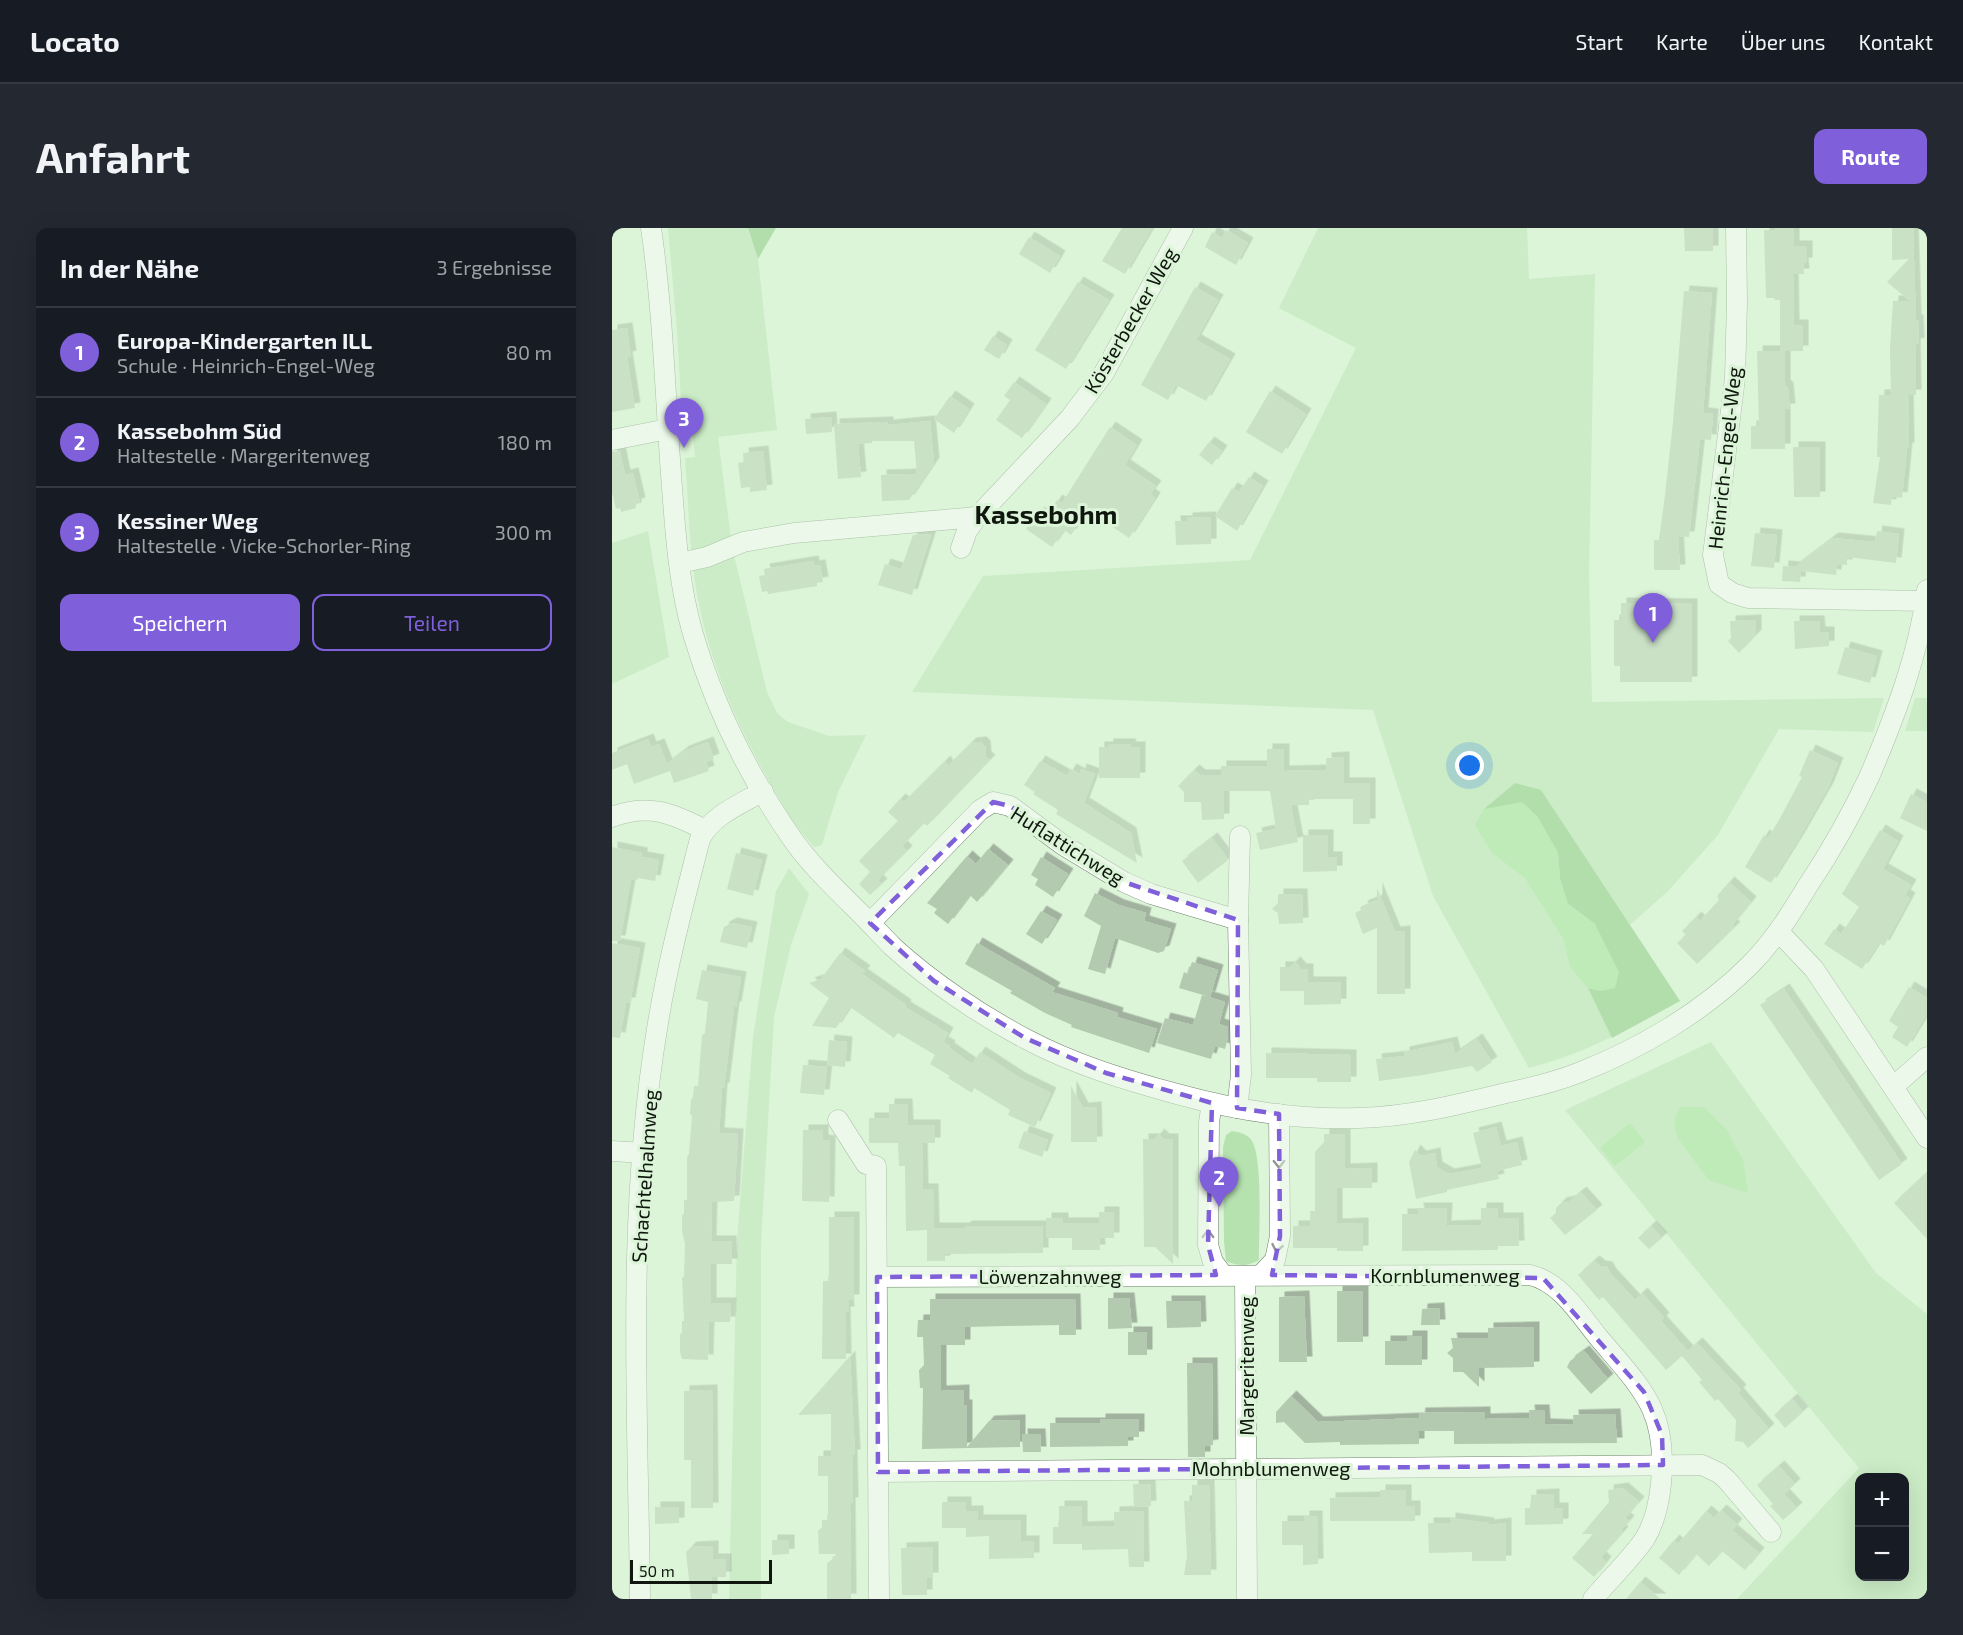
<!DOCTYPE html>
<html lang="de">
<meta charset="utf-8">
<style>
:root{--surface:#171b24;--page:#242831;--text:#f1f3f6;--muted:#9ea1a6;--line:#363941;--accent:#7f5fda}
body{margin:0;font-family:"Exo 2",sans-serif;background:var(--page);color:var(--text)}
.controls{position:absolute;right:18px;bottom:18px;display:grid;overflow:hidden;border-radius:12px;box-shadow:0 6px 24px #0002}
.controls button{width:54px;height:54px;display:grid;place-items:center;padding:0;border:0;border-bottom:2px solid var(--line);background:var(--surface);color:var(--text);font:30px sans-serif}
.scale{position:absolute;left:18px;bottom:15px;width:142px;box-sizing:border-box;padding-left:6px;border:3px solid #0f170e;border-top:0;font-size:16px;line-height:21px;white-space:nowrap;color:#0f170e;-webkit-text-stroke:4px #dcf4d8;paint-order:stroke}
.you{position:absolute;left:858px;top:538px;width:21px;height:21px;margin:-15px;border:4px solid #fff;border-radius:50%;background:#1a73e8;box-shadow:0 0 0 9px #1a73e833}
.badge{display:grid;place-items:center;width:39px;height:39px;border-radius:50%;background:var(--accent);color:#fff;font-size:20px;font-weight:700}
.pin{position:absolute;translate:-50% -50px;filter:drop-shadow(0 2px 3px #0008)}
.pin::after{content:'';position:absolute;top:32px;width:21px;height:18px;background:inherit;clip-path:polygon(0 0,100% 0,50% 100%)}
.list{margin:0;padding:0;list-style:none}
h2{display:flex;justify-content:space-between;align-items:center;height:78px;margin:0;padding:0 24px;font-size:26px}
h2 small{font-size:20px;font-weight:400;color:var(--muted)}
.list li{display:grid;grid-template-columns:39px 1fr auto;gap:18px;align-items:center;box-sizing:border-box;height:90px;padding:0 24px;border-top:2px solid var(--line)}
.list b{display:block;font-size:22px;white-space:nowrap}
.list p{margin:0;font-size:20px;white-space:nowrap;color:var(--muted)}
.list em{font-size:20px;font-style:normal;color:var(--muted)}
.actions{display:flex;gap:12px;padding:18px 24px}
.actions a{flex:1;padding:14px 0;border:2px solid var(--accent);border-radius:12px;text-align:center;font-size:21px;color:var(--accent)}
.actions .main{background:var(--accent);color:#fff}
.map{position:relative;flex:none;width:1315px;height:1371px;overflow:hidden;border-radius:12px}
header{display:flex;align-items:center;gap:36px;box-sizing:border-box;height:84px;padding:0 30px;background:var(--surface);border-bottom:2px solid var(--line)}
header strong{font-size:28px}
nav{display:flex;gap:33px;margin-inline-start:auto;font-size:21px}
.intro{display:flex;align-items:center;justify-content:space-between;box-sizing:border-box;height:144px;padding:0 36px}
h1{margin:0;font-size:42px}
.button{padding:15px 27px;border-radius:12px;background:var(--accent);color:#fff;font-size:21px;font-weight:700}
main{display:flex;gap:36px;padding:0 36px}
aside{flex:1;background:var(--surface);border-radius:12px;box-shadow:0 6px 24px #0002}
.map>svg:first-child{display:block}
</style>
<header>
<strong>Locato</strong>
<nav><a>Start</a><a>Karte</a><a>Über uns</a><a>Kontakt</a></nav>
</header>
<div class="intro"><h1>Anfahrt</h1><a class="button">Route</a></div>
<main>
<aside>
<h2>In der Nähe<small>3 Ergebnisse</small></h2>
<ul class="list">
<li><span class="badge">1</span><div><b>Europa-Kindergarten ILL</b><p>Schule · Heinrich-Engel-Weg</p></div><em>80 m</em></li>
<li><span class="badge">2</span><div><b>Kassebohm Süd</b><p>Haltestelle · Margeritenweg</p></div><em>180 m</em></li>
<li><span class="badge">3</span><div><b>Kessiner Weg</b><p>Haltestelle · Vicke-Schorler-Ring</p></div><em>300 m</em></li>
</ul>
<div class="actions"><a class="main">Speichern</a><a>Teilen</a></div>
</aside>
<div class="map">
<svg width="1315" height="1371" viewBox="0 0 1315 1371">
<defs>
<filter id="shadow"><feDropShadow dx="5.5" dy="-5.5" stdDeviation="0" flood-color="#0004"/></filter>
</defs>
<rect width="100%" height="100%" fill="#dcf4d8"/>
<g fill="#b6e2b0" fill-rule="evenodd">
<path d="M56,0H136L146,31L165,202L106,209L120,319L155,464L165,485L176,494L217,508L254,507L226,564L210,617L202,619C192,607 181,595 174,582C136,520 101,448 87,376C77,329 77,279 73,230L83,229L81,209H71L65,103Z"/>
<path d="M706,0H915L917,51L983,46L977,346L980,474L1272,470L1261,504L1167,501L1106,607L1057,662L1018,697L1068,773C1019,800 972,826 917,840L821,668L761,482L300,464L371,348L638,332L744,120L667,80Z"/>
<polygon points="36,303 57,429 0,456 0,315"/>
<polygon points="1303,470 1315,470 1315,503 1293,503"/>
<polygon points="177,640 197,666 179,717 162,789 149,1016 149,1371 117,1371 125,1012 141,809 164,663"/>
<path d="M1099,814L1264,1045L1315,1086V1371H1125L1247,1240L953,882ZM1248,1250H1292V1348H1248Z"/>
<path d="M620,903C627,904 636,906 640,913C651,931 647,1008 647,1032C635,1039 626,1038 614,1033L612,1013L611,919L614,907Z"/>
</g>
<g fill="#7fc477">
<polygon points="136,0 164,0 146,31"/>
<polygon points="903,555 929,562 1068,773 1000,810 976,760 989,763 983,696 956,676 948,651 946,625 925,588 872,581"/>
</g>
<g fill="#99df90">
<polygon points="910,574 925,588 946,625 948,651 956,676 983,696 1007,744 1003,760 989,763 976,760 958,739 952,712 913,650 880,625 863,597 872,581"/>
<polygon points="1068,879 1092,879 1115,903 1131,932 1136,965 1097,952 1065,909 1062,892"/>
<polygon points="1018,895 1033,914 1003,938 988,920"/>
</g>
<g fill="#b3cab0" filter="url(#shadow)">
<polygon points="510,0 540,0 513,46 490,33"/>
<polygon points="1072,0 1101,0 1101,23 1073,23"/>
<polygon points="1164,0 1182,0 1182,18 1195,18 1195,35 1191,35 1192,46 1181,46 1182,97 1191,97 1191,123 1173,123 1173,157 1176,160 1178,181 1173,181 1173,221 1139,221 1139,198 1147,198 1145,123 1168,123 1168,72 1163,72 1162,70 1154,70 1152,2 1163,2"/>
<polygon points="1280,0 1301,0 1304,92 1306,92 1307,115 1303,116 1304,167 1296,167 1297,220 1295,220 1290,270 1280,268 1279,277 1261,275 1268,229 1265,229 1267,167 1279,167 1278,121 1281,73 1298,73 1275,54 1297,31 1280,32"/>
<polygon points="614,2 636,15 624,37 593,19 600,4 610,10"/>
<polygon points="417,9 448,28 438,45 407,26"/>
<polygon points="466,54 497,72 454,141 423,122"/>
<polygon points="583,59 606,72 584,112 618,131 594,173 564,157 556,172 529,157"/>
<polygon points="1072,63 1100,65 1091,185 1101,186 1099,212 1088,211 1077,309 1066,308 1068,342 1042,342 1042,312 1047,312 1053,267 1061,194"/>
<polygon points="15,100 19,128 15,129 23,180 0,184 0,102"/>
<polygon points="381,108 395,117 387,131 372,122"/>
<polygon points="402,154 434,176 410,210 384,192 398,172 392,168"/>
<polygon points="658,163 694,186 670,226 634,204"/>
<polygon points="338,168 357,181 342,205 322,191"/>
<polygon points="219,189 220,204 194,206 193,191"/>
<polygon points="318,193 322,235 297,272 270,273 269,247 305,246 302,213 260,213 260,215 246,216 249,249 226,251 222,196 276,194 276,197"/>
<polygon points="498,199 525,217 513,237 544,258 538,266 543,270 517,310 476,282 459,307 452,302 440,319 414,301 427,284 433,289 445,272 450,275"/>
<polygon points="597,214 610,223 600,237 587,227"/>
<polygon points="1181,219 1208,219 1208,269 1182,269"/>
<polygon points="8,223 13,247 21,245 28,275 24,276 24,280 9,284 8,280 4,281 0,264 0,224"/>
<polygon points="151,223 155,262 138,264 138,259 129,260 126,235 132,234 131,225"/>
<polygon points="637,249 651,258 625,303 603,288 620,260 627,264"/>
<polygon points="599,289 599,316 564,317 563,293 575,293 575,290"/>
<polygon points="1265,303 1287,306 1284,335 1235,329 1235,337 1225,336 1224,347 1189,343 1188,354 1170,353 1171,338 1183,339 1221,310 1263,314"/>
<polygon points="1143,305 1165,307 1162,340 1139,338"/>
<polygon points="312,306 319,307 300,367 266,357 273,336 289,341 301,307"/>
<polygon points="201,333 202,338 208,337 211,354 205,355 205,358 156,366 155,363 150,364 147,348 153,347 152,341"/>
<polygon points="1009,375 1080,376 1080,454 1008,454 1008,438 1002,438 1002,392 1009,392"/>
<polygon points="1144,392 1144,407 1127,425 1116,413 1119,410 1118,393"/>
<polygon points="1182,393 1207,393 1208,404 1217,404 1217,418 1183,421"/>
<polygon points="1233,419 1265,428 1258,455 1225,446"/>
<polygon points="36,511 39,519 47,516 55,536 72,523 96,514 102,531 94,534 97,543 62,555 58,543 22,556 15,536 0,542 0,525"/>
<polygon points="369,514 373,518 374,529 378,532 315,598 312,595 290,618 295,623 266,652 247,633 286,593 276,584 288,571 292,574 333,533 336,538 359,515"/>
<polygon points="496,516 519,516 518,519 528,519 528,550 487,550 487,519 496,519"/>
<polygon points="655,521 672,521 672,543 715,542 714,530 732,529 732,555 758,555 758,596 741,596 741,571 697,571 697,577 679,577 686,614 648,622 644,605 664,601 658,563 612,563 612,591 590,592 589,574 572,574 572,564 566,558 582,542 588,547 609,547 609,538 655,538"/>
<polygon points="1198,522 1226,535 1216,560 1186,612 1159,655 1133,639 1152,607 1156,610 1167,592 1190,549 1187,548"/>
<polygon points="428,533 455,548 459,541 468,546 469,541 483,546 472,575 519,605 525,635 444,586 446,582 421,566 423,564 412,557"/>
<polygon points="1299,566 1315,574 1315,603 1288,590"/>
<polygon points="1268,602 1286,613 1271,641 1299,657 1293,667 1298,670 1272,718 1267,715 1250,741 1212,716 1222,701 1229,706 1247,679 1230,666"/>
<polygon points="691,607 716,607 716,629 725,629 725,643 691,644"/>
<polygon points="600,610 615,630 615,633 586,655 570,633"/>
<polygon points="0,619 30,625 30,629 47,632 43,653 26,650 25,652 19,651 8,713 0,713"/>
<polygon points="376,621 396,637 365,674 358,667 336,696 322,685 325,681 315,675 355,628 364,636"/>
<polygon points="124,625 150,632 141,668 115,661"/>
<polygon points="429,629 456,646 441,669 423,657 426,651 419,647"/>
<polygon points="258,644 270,656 258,667 247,656"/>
<polygon points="1117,654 1139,674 1120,697 1123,699 1085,736 1065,715 1074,707 1070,703 1084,689 1088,693 1107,672 1105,668"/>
<polygon points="765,660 783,704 793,703 793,766 765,766 765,700 751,706 743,685 751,681 750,678 765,672"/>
<polygon points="483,665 507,677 534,685 532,693 559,701 552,723 546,725 503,710 493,746 476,741 489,698 472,688"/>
<polygon points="666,666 690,666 691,695 667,696 666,685 660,681 666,675"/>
<polygon points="429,683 445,692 430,716 414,706"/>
<polygon points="120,695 140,699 135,720 108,714 112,699"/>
<polygon points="0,715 28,720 18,775 14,775 8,810 0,809"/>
<polygon points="365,715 443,760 440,764 506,785 505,789 545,801 537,825 459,799 460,797 433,785 398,765 400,763 353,736"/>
<polygon points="228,725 253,743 250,746 294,777 293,779 336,805 331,814 338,818 337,820 360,836 368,824 408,850 439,865 423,899 396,887 398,882 362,860 360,865 336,850 338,848 318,836 323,827 286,805 282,810 238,779 224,800 200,798 217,770 197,755 209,751"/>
<polygon points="580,734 606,742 598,769 567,760 572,744 576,746"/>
<polygon points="683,734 689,741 696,741 696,754 729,754 729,776 692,777 692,763 668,763 668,739 678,739"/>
<polygon points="90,742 129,749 124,779 122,779 112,860 110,860 107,905 126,906 122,973 100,974 99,1013 119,1013 120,1036 99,1036 99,1075 119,1075 118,1094 97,1094 96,1132 70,1131 68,1124 68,1107 70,1104 70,1093 72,1093 70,1050 72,1048 73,1016 70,1003 70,988 72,985 72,972 75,972 75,929 77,926 80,888 78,886 79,871 81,869 82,858 86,858 90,807 93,805 96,774 84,771"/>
<polygon points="1297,759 1315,770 1315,786 1295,819 1280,809 1286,799 1277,793"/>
<polygon points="1172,761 1290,936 1267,952 1148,777"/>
<polygon points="590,767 613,774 607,796 616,799 616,809 613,821 603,818 599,831 545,815 553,790 581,797"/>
<polygon points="865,811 880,834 865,844 860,838 811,847 767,853 764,831 792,828 792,824 840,814 843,826"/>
<polygon points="217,812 235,814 233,839 215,837"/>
<polygon points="654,825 739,827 739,854 705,854 705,850 654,850"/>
<polygon points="191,837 215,839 212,867 188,865"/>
<polygon points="459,858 471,880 484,879 485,914 459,914"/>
<polygon points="277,876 295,876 296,897 323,897 323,915 310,915 311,961 321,961 322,1000 353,1000 354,998 431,998 431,1025 333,1026 333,1033 315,1033 315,1002 294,1003 293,938 287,938 286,915 257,915 257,890 277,890"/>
<polygon points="884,899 889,918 905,914 910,937 885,943 887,951 835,962 835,964 804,971 797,934 803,922 809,928 823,925 825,939 837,946 870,940 861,905"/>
<polygon points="191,902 211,902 211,912 218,913 217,974 190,973"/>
<polygon points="412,903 436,912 430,929 406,920"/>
<polygon points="547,906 552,911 561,911 561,1036 543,1019 532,1019 531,911 543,911"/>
<polygon points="712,906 733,906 733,941 760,940 760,960 725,960 725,996 751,995 751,1023 725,1023 725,1020 681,1020 681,998 698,998 698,983 703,983 703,924 712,914"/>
<polygon points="1315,944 1315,1011 1282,975"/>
<polygon points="969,964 985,982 953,1007 938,990 944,985 944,980 949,975 958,973"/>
<polygon points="806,980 835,980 834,998 869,997 869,980 886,980 886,990 906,990 907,1018 886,1018 886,1022 790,1023 790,986 807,986"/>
<polygon points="487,984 502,984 502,1010 487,1010 488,1022 460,1022 460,1010 434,1010 434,990 451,990 451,995 487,995"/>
<polygon points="217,989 242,989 242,1072 236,1072 237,1084 233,1084 234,1131 210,1131 211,1053 217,1053"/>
<polygon points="1039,998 1050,1010 1037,1021 1026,1010"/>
<polygon points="982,1033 988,1038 995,1039 999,1046 1023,1072 1030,1065 1052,1090 1049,1093 1076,1123 1085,1115 1129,1162 1126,1165 1157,1201 1136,1220 1131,1214 1123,1213 1124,1192 1106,1171 1103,1173 1087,1154 1090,1152 1070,1128 1054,1142 991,1069 987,1072 966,1047"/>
<rect x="725" y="1063" width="26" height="51"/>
<polygon points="692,1068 695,1134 667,1134 667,1069"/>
<polygon points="496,1070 517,1070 520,1100 496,1101"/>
<polygon points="318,1071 463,1071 464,1107 447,1107 447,1097 353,1099 353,1117 329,1117 329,1163 352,1162 352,1177 355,1177 355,1219 377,1193 408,1192 408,1219 310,1221 311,1160 308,1160 307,1142 312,1137 311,1109 305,1109 306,1092 318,1092"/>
<polygon points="554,1073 588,1073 589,1099 555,1100"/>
<polygon points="827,1080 828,1097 809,1097 810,1081"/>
<polygon points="922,1099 922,1139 867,1140 867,1159 851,1144 841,1144 841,1130 835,1125 841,1120 839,1110 876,1110 876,1100"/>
<rect x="516" y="1104" width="19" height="23"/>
<polygon points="795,1108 810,1108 810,1137 773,1137 773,1113 795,1113"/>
<polygon points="972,1123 996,1151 979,1166 955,1139 958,1133"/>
<polygon points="238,1128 243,1227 240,1227 241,1275 238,1275 239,1371 215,1371 215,1335 227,1326 207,1326 206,1303 210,1299 210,1292 216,1292 216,1248 206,1248 206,1228 219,1228 219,1186 186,1187"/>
<polygon points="575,1135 600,1135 601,1217 593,1218 593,1229 576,1229"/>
<polygon points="100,1162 101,1280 79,1280 79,1232 72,1232 72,1163"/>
<polygon points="679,1168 706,1194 807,1190 807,1193 808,1185 873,1184 873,1191 918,1190 917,1182 932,1182 933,1196 962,1197 961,1187 1003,1186 1005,1215 842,1216 842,1203 807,1203 807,1216 728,1217 728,1214 693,1215 672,1194 664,1195 664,1184"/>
<polygon points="1180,1171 1191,1184 1173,1200 1162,1187"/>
<polygon points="488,1191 527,1191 527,1209 516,1209 516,1218 438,1219 438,1195 488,1195"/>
<polygon points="410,1206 428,1206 429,1224 411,1224"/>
<polygon points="1167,1238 1183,1256 1172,1266 1185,1280 1171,1292 1158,1278 1161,1276 1145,1257"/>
<polygon points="521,1256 538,1256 539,1278 522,1279"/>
<polygon points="580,1257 597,1257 599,1347 572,1347 575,1328 572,1273 580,1273"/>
<polygon points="1011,1260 1027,1274 1013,1290 1017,1293 1009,1302 1011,1304 989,1329 994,1334 982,1349 960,1330 981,1306 970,1306 997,1274 996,1262"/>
<polygon points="768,1262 794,1262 794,1278 803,1278 803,1293 718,1293 718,1270 768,1269"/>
<polygon points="942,1266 942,1280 951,1280 951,1296 913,1297 913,1280 919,1280 919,1267"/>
<polygon points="330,1274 354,1274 354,1283 366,1283 366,1292 409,1292 409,1313 422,1313 422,1330 377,1331 377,1308 354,1309 354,1300 330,1300"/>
<polygon points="447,1278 470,1278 470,1299 502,1298 502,1284 531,1283 532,1339 517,1339 516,1321 470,1322 470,1316 441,1316 441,1299 447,1299"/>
<polygon points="43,1279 67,1279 67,1295 43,1296"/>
<polygon points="1109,1282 1125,1296 1120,1302 1147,1325 1133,1342 1110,1323 1097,1338 1084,1326 1067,1347 1047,1330 1062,1312 1066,1316 1094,1283 1102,1290"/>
<polygon points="692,1288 705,1288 706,1336 691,1337 691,1317 670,1317 670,1293 692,1293"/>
<polygon points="838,1290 877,1295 877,1297 894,1295 894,1333 860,1333 860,1324 817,1325 816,1295 838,1295"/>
<polygon points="160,1312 177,1312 177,1326 160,1327"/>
<polygon points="101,1318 101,1331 114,1331 114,1349 100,1349 100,1371 79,1371 74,1324 79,1319"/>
<polygon points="321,1319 321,1350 315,1350 315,1367 290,1367 289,1320"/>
<polygon points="1028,1354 1049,1371 1014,1371"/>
</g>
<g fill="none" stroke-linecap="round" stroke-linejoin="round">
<g stroke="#70866d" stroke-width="21">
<g id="street">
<path d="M39,0C51,82 53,164 59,246C63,299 66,355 81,406C102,477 137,548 179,609C199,638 226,663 251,688C261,698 271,709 281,719C318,753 370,788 414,811C461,836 513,852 565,866C623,882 685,892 745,890C796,889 845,877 894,865C918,860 943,854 966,845C1028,821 1091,784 1138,737C1161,714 1178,687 1195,659C1219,623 1240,586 1258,547C1283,488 1307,426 1315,362"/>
<polyline points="1124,0 1125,74 1123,150 1101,327 1107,356 1120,365 1136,370 1315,373"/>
<polyline points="0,212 56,201"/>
<polyline points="349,320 355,303 365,289 458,190 492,145 571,0"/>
<polyline points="68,335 95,329 131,314 182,305 365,289"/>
<path d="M0,589C36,575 60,585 93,602"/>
<polyline points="258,695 368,582 381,574 398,578 451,617 512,654 539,666 626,692"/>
<polyline points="1167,704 1202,741 1315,910"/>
<polyline points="1281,859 1315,829"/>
<polyline points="600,875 597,894 596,1017 601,1034 611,1047"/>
<polyline points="625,880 629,847 626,692 628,608"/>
<polyline points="226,892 254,936 264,938 267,1371"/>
<polyline points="0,923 31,925"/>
<polyline points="649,1047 663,1032 668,1008 667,886"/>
<polyline points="633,1048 635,1371"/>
<path d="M265,1049L918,1047C949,1054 968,1087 987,1110C1031,1162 1056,1183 1049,1256C1047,1275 1043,1295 1032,1312C1017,1333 997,1352 981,1371"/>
<polyline points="266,1244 1090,1237 1107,1245 1115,1252 1159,1304"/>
<path d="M28,1371C26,1181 14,989 45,801C55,737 72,674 88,611C100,587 129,576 151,563"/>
</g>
</g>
<use href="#street" stroke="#fff" stroke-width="20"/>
</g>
<defs><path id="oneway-chevron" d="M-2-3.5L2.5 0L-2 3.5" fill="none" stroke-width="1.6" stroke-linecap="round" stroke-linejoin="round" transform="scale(1.5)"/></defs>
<g stroke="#939793">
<use href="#oneway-chevron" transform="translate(667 936) rotate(89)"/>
<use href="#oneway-chevron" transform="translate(596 1006) rotate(-89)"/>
<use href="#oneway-chevron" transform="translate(665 1020) rotate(101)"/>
</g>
<path d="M0 0H1315V1371H0ZM381,574L398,578L512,654L626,692L625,880L667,886L668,1008L660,1047L931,1050L1032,1164L1050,1207L1051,1237L266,1244L265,1049L604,1047L596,1017L600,875L494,845L413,810L322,753L258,695Z" fill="#dcf4d8" fill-opacity=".55" fill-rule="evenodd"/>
<path fill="none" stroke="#7f5fda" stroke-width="4.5" stroke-dasharray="12 8" stroke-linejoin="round" d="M381,574L398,578L512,654L626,692L625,880L667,886L668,1008L660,1047L931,1050L1032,1164L1050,1207L1051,1237L266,1244L265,1049L604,1047L596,1017L600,875L494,845L413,810L322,753L258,695Z"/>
<g text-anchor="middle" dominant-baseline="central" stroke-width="6" stroke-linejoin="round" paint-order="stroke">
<g font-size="20" fill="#0f170e" stroke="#dcf4d8">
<text transform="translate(518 92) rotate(-60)">Kösterbecker Weg</text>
<text transform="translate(1112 230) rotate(-84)">Heinrich-Engel-Weg</text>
<text transform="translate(456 617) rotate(32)">Huflattichweg</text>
<text transform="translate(32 948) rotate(-86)">Schachtelhalmweg</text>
<text x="833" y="1047">Kornblumenweg</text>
<text x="438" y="1048">Löwenzahnweg</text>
<text transform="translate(634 1138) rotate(-90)">Margeritenweg</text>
<text x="659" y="1240">Mohnblumenweg</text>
</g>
<g font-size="26" font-weight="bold" fill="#0f170e" stroke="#dcf4d8">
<text x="434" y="285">Kassebohm</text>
</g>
</g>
</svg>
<div class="controls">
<button>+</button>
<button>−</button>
</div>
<div class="scale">50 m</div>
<div class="you"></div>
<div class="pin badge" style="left:1041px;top:415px">1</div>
<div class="pin badge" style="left:607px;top:979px">2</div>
<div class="pin badge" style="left:72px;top:220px">3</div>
</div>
</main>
